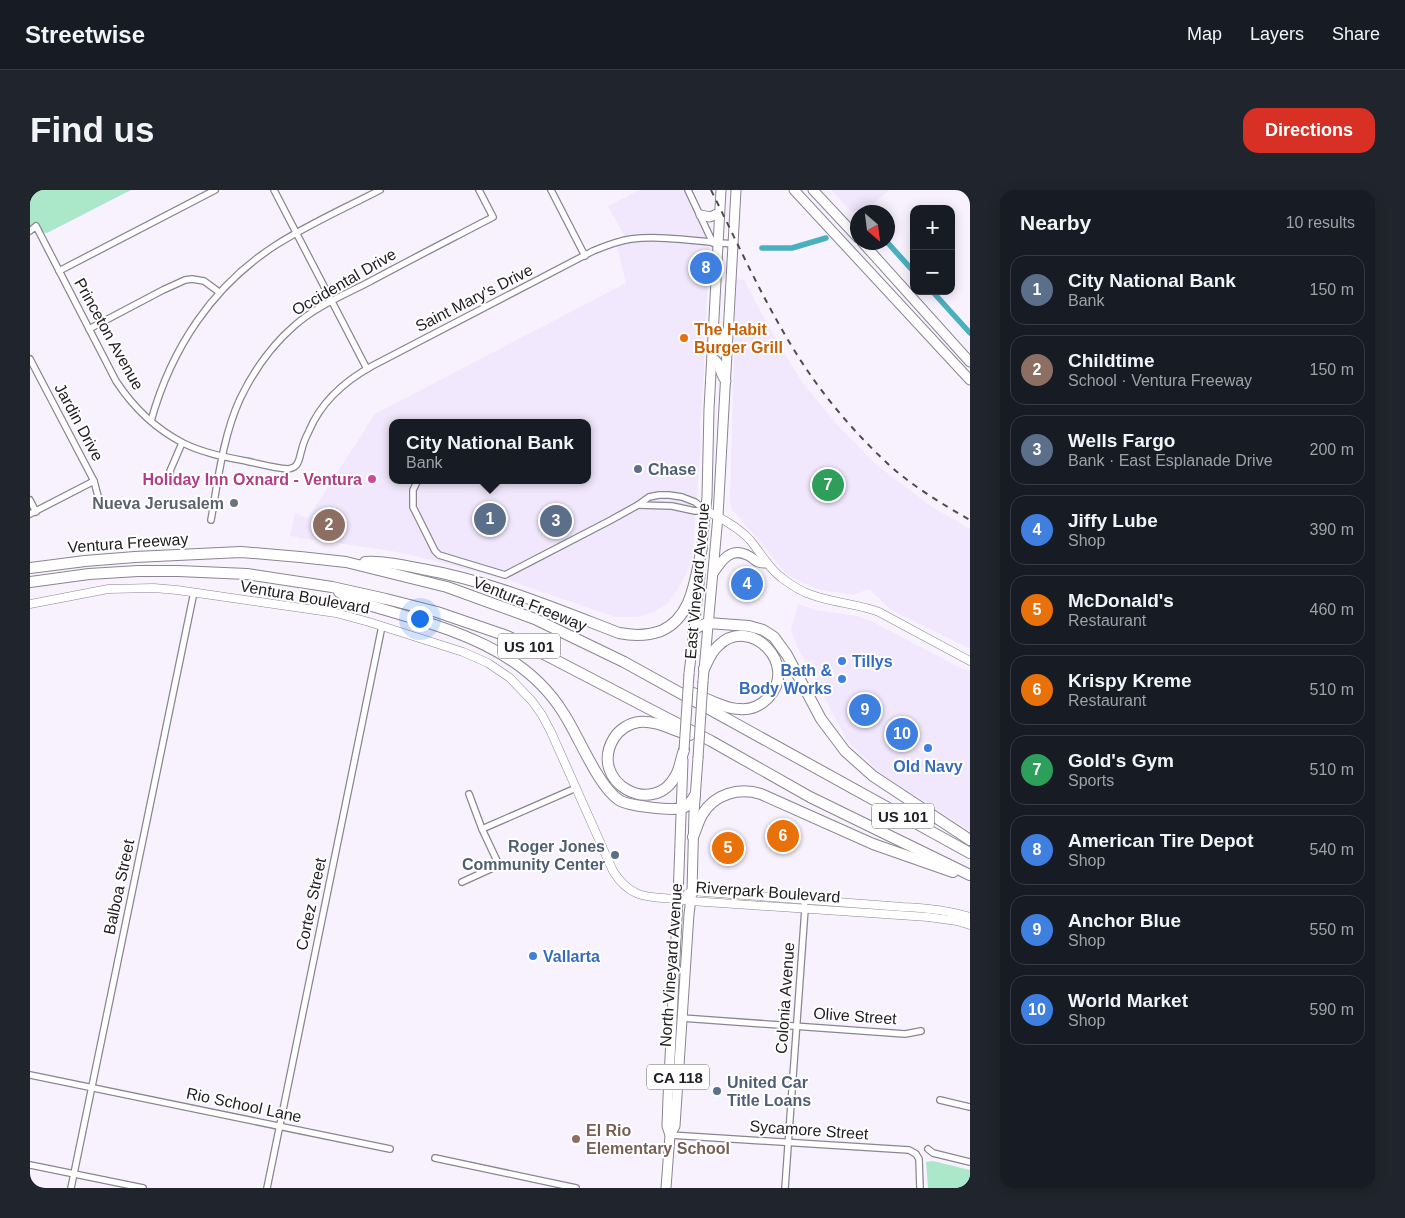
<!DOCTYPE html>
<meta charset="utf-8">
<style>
:root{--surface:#171b24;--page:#20242c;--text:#f1f3f6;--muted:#9ea1a6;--line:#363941;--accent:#d93025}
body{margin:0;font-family:Arial,sans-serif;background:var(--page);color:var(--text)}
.controls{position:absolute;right:15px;top:15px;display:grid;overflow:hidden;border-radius:10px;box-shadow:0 2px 12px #0003}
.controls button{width:45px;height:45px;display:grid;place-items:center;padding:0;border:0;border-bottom:1px solid var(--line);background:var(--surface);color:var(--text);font:25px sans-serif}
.compass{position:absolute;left:820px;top:15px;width:45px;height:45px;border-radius:50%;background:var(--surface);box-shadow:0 2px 12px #0003;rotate:152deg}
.you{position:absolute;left:389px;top:428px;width:18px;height:18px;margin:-12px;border:4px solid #fff;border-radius:50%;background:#1a73e8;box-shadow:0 0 0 8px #1a73e833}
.badge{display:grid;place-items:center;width:32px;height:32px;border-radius:50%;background:var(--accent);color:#fff;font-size:16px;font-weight:700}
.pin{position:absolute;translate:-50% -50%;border:2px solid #fff;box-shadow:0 1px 5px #0006}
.popup{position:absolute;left:359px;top:229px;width:202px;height:65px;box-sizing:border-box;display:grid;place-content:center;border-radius:10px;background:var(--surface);filter:drop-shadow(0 1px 4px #0005);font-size:16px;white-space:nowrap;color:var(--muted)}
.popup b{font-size:19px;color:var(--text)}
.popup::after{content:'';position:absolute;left:50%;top:100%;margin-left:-10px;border:10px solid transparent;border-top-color:var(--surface)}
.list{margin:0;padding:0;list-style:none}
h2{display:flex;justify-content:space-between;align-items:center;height:65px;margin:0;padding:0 20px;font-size:21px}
h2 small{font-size:16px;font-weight:400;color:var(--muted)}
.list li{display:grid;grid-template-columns:32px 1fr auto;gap:15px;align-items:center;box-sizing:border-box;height:70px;margin:0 10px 10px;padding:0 10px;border:1px solid var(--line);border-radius:15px}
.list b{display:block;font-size:19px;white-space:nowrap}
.list p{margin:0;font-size:16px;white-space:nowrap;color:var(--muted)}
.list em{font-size:16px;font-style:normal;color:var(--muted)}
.map{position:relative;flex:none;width:940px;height:998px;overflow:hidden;border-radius:15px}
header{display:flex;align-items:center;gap:30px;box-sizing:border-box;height:70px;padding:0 25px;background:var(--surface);border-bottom:1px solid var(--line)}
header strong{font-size:24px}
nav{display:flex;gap:28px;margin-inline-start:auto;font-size:18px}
.intro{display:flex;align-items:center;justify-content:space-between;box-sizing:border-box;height:120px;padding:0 30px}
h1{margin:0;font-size:35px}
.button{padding:12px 22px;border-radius:15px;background:var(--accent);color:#fff;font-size:18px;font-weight:700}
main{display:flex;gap:30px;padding:0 30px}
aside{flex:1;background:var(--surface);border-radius:15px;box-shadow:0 2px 12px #0003}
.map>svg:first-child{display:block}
</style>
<header>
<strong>Streetwise</strong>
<nav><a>Map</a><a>Layers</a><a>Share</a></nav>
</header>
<div class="intro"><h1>Find us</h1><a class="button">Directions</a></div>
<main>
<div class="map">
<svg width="940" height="998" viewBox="0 0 940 998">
<rect width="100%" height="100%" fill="#f8f2ff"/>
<g fill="#f1e8fd" fill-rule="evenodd">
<path d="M609,0H654L676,43L680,62L674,155V182L670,236L671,251L662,372L650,396L637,414L624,422L607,427H587L564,420L478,390L374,363L260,346L265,323L278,328L345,224L596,93L587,57L594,45L578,16ZM362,233H558V290H362Z"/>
<polygon points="801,0 859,0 836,20 822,22"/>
<polygon points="706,89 714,90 746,150 772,192 805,232 844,273 901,316 940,339 940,459 861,420 839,399 823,405 793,400 781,397 758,385 745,371 729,350 702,320 700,313"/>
<polygon points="768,414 785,420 827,426 843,432 933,479 940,481 940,641 852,584 818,552 767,456 761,440"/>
</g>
<g fill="#aae8c9">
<polygon points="0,0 101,0 17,43 0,41"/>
<polygon points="903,971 940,980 940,998 898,998 896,972"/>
</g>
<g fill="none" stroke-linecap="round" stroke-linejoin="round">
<g stroke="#49b0bd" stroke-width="5.5">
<polyline points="857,52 884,82"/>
<polyline points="732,58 762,58 796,48"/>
<polyline points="902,101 940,143"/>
</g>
<g stroke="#8a8591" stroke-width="8">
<g id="street">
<polyline points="244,0 337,179"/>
<polyline points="521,0 555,66"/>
<polyline points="658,0 683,53"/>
<path d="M0,41L6,36L86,191C103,217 126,239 153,253C173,263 195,267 216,271C230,274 244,278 258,279C262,278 265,278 267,274C270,270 270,264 272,259C273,253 276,247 279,241C291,212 315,191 342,176L563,61C575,56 587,51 601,49C632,45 671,52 703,54"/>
<polyline points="29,81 185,0"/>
<polyline points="59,139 133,100 155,90 162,89 174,91 189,102"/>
<polyline points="0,169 64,291 69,310"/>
<path d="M121,231C141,159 182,96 246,55C279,34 315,18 350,0"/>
<polyline points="388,290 383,300 383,317 405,361 409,365 475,385 581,330 608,315 619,307 629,305 639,305 652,307 665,312 675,320"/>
<polyline points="141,293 140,281 152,253"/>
<polyline points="0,310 6,322"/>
<polyline points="608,315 642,316 665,321 675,320"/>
<polyline points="0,324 64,291"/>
<path d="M181,330C188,290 193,246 210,209C223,182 241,156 264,136C285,117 314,105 339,92C380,70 421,49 463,27L449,0"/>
<polyline points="452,639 546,598"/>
<polyline points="432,692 465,677 468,673 452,639 439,604"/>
<polyline points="652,828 875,844 891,841"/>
<polyline points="0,885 360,959"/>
<polyline points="910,910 940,917"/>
<polyline points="640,945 879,960 886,964 889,969 890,998"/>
<polyline points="898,959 903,963 940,972"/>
<polyline points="405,968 546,998"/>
<polyline points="0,975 113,998"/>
<polyline points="41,998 164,402"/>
<polyline points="237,998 352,436"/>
<polyline points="755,998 775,719 774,709"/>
</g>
</g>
<g stroke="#8a8591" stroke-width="9">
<g id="secondary">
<path d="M675,320C691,328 708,337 720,350C731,363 738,378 752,388C761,395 772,402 782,405C804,413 828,414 849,422L940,471"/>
<path d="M0,414L78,399L124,398L147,400L306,423L339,432L433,462L458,473L480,488L502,511L512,525L521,542L583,681C605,716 628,704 661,711L898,727L927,731L940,735"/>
<path d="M657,704L662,701L674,702L873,717C896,718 918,720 940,727"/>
</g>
</g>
<g stroke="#8a8591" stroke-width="11">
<g id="primary">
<polyline points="764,0 940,190"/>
<polyline points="783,0 828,48"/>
<polyline points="671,25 680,27 689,23"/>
<polyline points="832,52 940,172"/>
<polyline points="684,138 691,143 691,154 697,159"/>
<path d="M682,168C692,172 688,183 696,191"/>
<polyline points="671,364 677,307 679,219 691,0"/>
<path d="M684,382C692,370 701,357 717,365C726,369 724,373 736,373"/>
<polyline points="659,484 670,385"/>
<polyline points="673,491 688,326 706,0"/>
<polyline points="640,945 645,936 659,724 662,701 664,623 668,568"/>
<polyline points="636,998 640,945 637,936 638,908 648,708 653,570"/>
</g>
</g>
<g stroke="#8a8591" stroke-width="12">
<g id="highway">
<path d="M335,372C354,371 372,375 392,379C460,391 524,418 589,443C604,446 617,446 631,441C663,427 665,388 672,358"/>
<polyline points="0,378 55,371 105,367 211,362 270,367 316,372 417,397 505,429 594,472 940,663"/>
<polyline points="0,392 59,384 108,381 148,381 217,384 302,397 356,409 407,422 477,446 508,461 681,551 780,607 940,685"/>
<path d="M309,402L322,410C399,434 489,450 534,524C549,547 568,596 589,610C598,616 642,621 652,618C659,616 662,611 665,605"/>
<polyline points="663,440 670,436 678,433 719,436 733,440 744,447 757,465 791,529 815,561 843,586 940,650"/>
<path d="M663,503C678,509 695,519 710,519C721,520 731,515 738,508C770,475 720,424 688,456C681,462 678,471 674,479"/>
<path d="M654,560C651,568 650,578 646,585C624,629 557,592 584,548C589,540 599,533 609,532C627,530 643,541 660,545"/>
<path d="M663,647C666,640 668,632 672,625C684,604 709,597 731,604L843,654L923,682"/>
</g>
</g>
<use href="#street" stroke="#fff" stroke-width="5.5"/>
<use href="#secondary" stroke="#fff" stroke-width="8"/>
<use href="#primary" stroke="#fff" stroke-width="9"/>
<use href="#highway" stroke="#fff" stroke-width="10"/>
<path stroke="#4e4b52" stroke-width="2" stroke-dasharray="6 6" stroke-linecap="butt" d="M681,0C710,58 737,119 773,174C796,209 825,243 856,272C879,294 912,314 940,330"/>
<g stroke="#8a8591" stroke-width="11" stroke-linecap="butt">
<g id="primary-bridge">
<polyline points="654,560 659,484"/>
<polyline points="668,568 673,491"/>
</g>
</g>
<use href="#primary-bridge" stroke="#fff" stroke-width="9"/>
</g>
<circle fill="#e8710a" stroke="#fff" stroke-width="2" cx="654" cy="148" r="5"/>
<g fill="#5c6f8a" stroke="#fff" stroke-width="2">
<circle cx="608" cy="279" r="5"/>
<circle cx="585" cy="665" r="5"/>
<circle cx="687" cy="901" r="5"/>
</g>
<circle fill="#d1479c" stroke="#fff" stroke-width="2" cx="342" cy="289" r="5"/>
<circle fill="#6b7280" stroke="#fff" stroke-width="2" cx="204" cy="313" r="5"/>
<g fill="#3f7fe0" stroke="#fff" stroke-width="2">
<circle cx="812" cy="471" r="5"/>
<circle cx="812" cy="489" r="5"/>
<circle cx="898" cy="558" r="5"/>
<circle cx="503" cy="766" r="5"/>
</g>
<circle fill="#8d6e63" stroke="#fff" stroke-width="2" cx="546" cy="949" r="5"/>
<g text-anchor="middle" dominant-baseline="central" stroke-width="4" stroke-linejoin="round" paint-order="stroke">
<g fill="#fff" stroke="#646366" stroke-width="1">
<rect x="468" y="443.5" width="62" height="25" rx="4"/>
<rect x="842" y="613.5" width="62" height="25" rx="4"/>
<rect x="617" y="874.5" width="62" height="25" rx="4"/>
</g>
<g font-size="15" font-weight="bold" fill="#222025">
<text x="499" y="456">US 101</text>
<text x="873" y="626">US 101</text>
<text x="648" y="887">CA 118</text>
</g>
<g font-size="16" fill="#222025" stroke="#fff">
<text transform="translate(314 92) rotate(-30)">Occidental Drive</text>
<text transform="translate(444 108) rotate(-27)">Saint Mary's Drive</text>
<text transform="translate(79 144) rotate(61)">Princeton Avenue</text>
<text transform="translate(49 232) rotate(62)">Jardin Drive</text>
<text transform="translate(98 353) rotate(-4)">Ventura Freeway</text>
<text transform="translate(667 391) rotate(-85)">East Vineyard Avenue</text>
<text transform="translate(275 407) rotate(10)">Ventura Boulevard</text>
<text transform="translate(500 414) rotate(22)">Ventura Freeway</text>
<text transform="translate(89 697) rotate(-78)">Balboa Street</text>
<text transform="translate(738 702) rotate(4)">Riverpark Boulevard</text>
<text transform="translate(281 714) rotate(-78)">Cortez Street</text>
<text transform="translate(641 775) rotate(-86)">North Vineyard Avenue</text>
<text transform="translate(755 808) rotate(-86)">Colonia Avenue</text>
<text transform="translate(825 826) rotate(4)">Olive Street</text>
<text transform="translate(214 915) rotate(12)">Rio School Lane</text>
<text transform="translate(779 940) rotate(4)">Sycamore Street</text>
</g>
<g font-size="16" font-weight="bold" fill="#c56008" stroke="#fff" text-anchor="start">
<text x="664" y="139">The Habit<tspan x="664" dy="18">Burger Grill</tspan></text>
</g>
<g font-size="16" font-weight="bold" fill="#4e5e75" stroke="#fff" text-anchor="start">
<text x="618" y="279">Chase</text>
<text x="575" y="656" text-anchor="end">Roger Jones<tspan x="575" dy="18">Community Center</tspan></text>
<text x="697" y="892">United Car<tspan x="697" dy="18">Title Loans</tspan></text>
</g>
<g font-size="16" font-weight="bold" fill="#b23c85" stroke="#fff" text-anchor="end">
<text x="332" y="289">Holiday Inn Oxnard - Ventura</text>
</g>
<g font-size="16" font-weight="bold" fill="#5b616d" stroke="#fff" text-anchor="end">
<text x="194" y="313">Nueva Jerusalem</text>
</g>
<g font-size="16" font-weight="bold" fill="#366cbe" stroke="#fff" text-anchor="start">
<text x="822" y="471">Tillys</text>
<text x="802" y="480" text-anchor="end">Bath &amp;<tspan x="802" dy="18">Body Works</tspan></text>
<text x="898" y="576" text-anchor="middle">Old Navy</text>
<text x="513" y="766">Vallarta</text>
</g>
<g font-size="16" font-weight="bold" fill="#785e54" stroke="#fff" text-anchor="start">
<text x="556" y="940">El Rio<tspan x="556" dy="18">Elementary School</tspan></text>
</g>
</g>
</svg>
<div class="controls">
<button>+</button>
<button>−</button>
</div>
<svg class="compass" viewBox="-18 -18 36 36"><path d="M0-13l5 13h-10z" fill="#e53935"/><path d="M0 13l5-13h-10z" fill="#9ea1a6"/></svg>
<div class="you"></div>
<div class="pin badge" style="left:460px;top:329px;background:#5c6f8a">1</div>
<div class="popup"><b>City National Bank</b>Bank</div>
<div class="pin badge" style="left:299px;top:335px;background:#8d6e63">2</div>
<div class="pin badge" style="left:526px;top:331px;background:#5c6f8a">3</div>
<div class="pin badge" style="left:717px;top:394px;background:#3f7fe0">4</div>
<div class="pin badge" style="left:698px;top:658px;background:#e8710a">5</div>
<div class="pin badge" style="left:753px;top:646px;background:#e8710a">6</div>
<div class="pin badge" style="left:798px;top:295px;background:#2e9e5b">7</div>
<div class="pin badge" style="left:676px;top:78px;background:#3f7fe0">8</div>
<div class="pin badge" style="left:835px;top:520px;background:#3f7fe0">9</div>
<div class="pin badge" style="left:872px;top:544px;background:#3f7fe0">10</div>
</div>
<aside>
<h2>Nearby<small>10 results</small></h2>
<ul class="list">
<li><span class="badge" style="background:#5c6f8a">1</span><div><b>City National Bank</b><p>Bank</p></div><em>150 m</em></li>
<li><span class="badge" style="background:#8d6e63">2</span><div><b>Childtime</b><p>School · Ventura Freeway</p></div><em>150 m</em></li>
<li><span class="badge" style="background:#5c6f8a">3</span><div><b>Wells Fargo</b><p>Bank · East Esplanade Drive</p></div><em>200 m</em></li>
<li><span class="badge" style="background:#3f7fe0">4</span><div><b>Jiffy Lube</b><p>Shop</p></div><em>390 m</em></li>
<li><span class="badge" style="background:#e8710a">5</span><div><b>McDonald's</b><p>Restaurant</p></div><em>460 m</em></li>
<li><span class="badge" style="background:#e8710a">6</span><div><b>Krispy Kreme</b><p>Restaurant</p></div><em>510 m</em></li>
<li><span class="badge" style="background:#2e9e5b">7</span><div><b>Gold's Gym</b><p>Sports</p></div><em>510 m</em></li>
<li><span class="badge" style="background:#3f7fe0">8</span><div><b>American Tire Depot</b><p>Shop</p></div><em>540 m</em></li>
<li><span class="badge" style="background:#3f7fe0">9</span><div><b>Anchor Blue</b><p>Shop</p></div><em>550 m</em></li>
<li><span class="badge" style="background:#3f7fe0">10</span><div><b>World Market</b><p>Shop</p></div><em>590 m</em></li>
</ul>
</aside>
</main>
